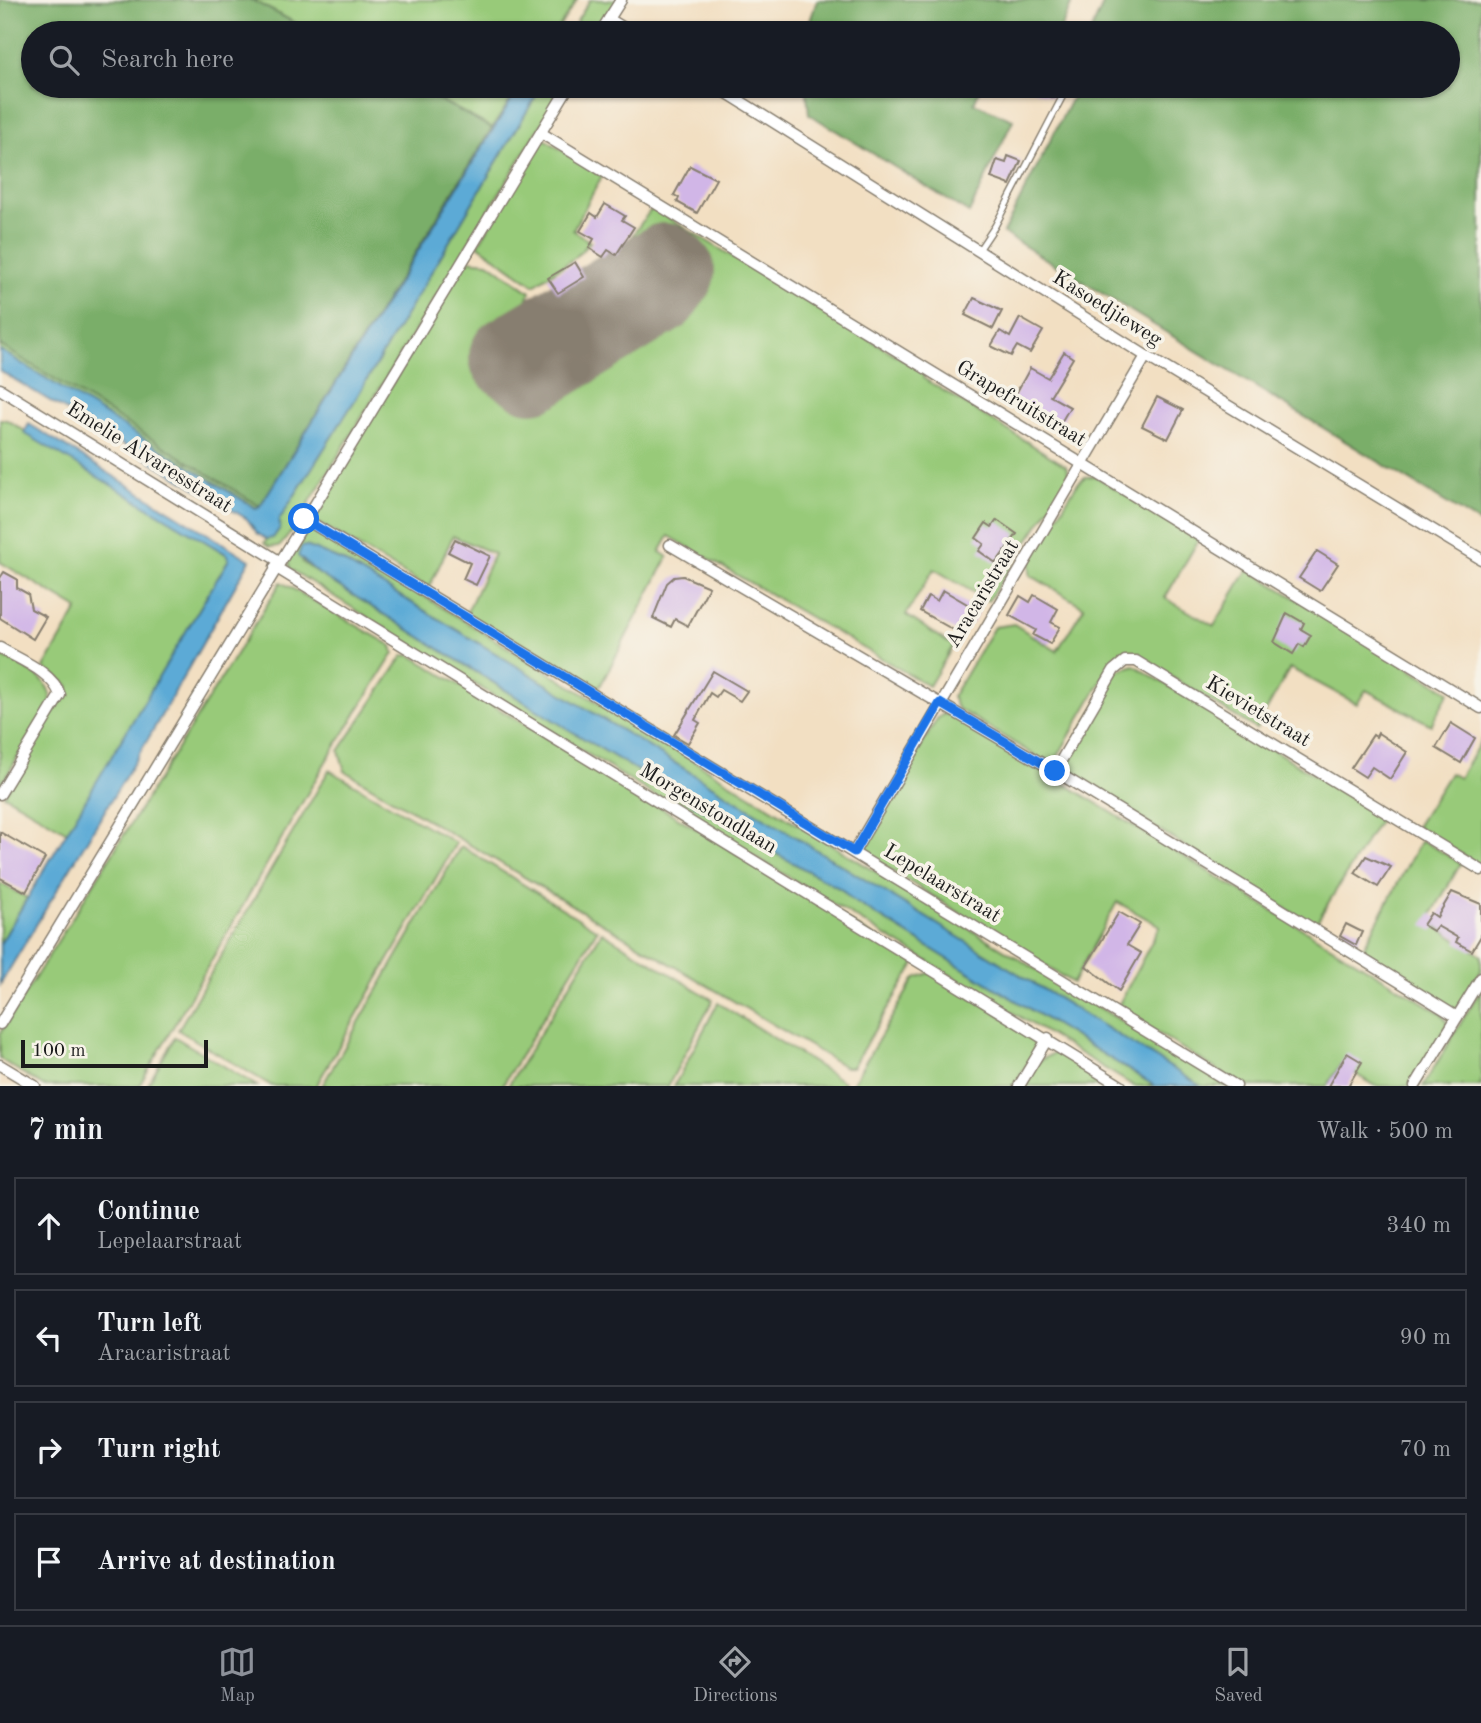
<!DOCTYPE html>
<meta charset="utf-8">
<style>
:root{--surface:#171b24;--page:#20242c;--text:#f1f3f6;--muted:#9ea1a6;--line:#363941;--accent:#8c9099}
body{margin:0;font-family:"Old Standard TT",serif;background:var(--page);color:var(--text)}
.scale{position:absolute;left:21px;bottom:18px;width:187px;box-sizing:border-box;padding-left:7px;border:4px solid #1c1c1c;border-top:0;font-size:19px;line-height:24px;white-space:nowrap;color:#1c1c1c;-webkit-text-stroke:5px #f7f3e8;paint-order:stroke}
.stop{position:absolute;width:21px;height:21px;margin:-16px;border:5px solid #1a73e8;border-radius:50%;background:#fff}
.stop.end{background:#1a73e8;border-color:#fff;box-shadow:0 2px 7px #0008}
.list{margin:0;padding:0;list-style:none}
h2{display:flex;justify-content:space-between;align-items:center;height:91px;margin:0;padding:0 28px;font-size:30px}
h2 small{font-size:23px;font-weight:400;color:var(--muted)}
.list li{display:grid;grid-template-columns:46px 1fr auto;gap:21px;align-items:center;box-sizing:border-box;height:98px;margin:0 14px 14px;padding:0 14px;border:2px solid var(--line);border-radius:0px}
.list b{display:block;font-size:26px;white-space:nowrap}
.list p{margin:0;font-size:23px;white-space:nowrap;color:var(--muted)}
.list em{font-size:23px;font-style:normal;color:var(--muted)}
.icon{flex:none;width:38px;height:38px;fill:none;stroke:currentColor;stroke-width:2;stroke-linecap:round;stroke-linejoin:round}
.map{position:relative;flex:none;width:1481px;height:1086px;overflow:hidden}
.search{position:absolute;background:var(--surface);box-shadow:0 2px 5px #0004;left:21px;right:21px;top:21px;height:77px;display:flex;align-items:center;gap:18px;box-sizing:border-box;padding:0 24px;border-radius:38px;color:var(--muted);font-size:26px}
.sheet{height:539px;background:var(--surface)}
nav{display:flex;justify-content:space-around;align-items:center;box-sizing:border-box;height:98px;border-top:2px solid var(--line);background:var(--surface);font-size:19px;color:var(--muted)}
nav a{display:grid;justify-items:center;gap:4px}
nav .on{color:var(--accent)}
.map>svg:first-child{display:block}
</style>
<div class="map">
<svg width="1481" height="1086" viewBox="0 0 1481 1086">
<rect width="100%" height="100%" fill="#f7f3e8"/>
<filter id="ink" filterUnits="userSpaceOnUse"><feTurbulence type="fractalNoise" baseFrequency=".0143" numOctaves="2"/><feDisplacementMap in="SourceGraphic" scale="14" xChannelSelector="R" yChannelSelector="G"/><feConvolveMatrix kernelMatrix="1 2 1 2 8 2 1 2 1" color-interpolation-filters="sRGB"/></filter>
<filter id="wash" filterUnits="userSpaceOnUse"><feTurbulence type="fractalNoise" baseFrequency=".00686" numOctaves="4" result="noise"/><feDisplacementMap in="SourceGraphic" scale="28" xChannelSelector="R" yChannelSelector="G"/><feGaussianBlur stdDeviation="1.57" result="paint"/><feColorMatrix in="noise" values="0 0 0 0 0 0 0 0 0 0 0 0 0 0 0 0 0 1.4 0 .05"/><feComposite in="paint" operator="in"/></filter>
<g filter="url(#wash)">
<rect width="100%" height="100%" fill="#f2dfc2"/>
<g fill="#98ca79" stroke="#5a734a" stroke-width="2">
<polygon points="252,0 577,0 555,33 314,33"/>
<polygon points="590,0 618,0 597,33 574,33 577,21"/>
<polygon points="413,86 520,86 492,128"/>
<path d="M542,86H565L292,531L280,546L269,547L264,543C270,533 280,536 279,520L355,400Z"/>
<polygon points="543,138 602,176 573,230 590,242 576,257 534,285 478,245"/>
<polygon points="652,208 924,372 923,378 1066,466 1070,477 988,601 934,569 906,615 953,646 929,686 669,536 660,552 668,557 597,692 466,614 494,554 453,536 429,588 315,521 314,512 467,260 488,262 530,292 527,302 555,327 506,356 532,374 660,296 677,270 666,260 637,279 614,261"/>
<polygon points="0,345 260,506 257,508 0,350"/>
<polygon points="0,419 7,420 226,554 229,559 67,832 4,795 69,686 44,668 78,609 0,562"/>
<polygon points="1095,476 1199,539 1165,598 1214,626 1248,569 1449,692 1431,725 1366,690 1357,704 1290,668 1256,729 1136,655 1118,657 1112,663 1052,766 957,708 952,697 994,627 1014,624 1057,651 1084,607 1030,575 1030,561 1077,484 1085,477"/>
<polygon points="307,530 323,535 1228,1086 1201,1086 520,668 342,561 306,546 302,562 319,574 568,729 773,852 841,889 852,900 1155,1086 1134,1086 668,804 290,569 288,558"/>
<polygon points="281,582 392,646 394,653 325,763 139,1086 43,1086 0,1059 0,1034"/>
<path d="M0,655C20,666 51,675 51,702L0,787Z"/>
<polygon points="410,655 916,962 852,1067 845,1067 345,771 339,751 403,656"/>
<polygon points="1134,665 1382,816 1314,926 1059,768 1116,671"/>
<polygon points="943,714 952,715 1442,1014 1447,1022 1445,1029 1412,1086 1376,1086 1340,1065 1327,1086 1243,1086 1117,1008 1160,926 1117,902 1073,983 873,859 864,843 937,719"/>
<polygon points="1481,741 1481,866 1416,827 1450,773 1459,778"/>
<polygon points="329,770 456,843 316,1086 272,1086 178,1030"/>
<polygon points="1421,840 1461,863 1428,921 1481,955 1481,971 1457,1009 1448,1009 1360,954"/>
<polygon points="461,846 597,930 502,1086 322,1086"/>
<polygon points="0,883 27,898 0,944"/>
<polygon points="602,932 713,1000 668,1086 508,1086"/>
<polygon points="932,972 1033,1035 1035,1051 1014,1086 851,1086 915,978"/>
<polygon points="1481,989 1481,1086 1423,1086"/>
<polygon points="718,1003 844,1082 842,1086 674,1086"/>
<polygon points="175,1037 257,1086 147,1086"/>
<polygon points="1054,1053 1061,1054 1111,1086 1021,1086 1038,1061"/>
</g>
<g fill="#7aae69" stroke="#4b6542" stroke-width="2">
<polygon points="0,0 252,0 314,33 33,33 33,86 413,86 492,128 260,506 0,345"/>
<polygon points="817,0 1073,0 1059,33 806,33"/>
<polygon points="1105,0 1481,0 1481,524 1003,233 1078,86 1448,86 1448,33 1090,33"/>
<polygon points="806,86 981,86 974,103 1013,120 969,213 809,114"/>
</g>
<g fill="#5caad6" stroke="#3c6379" stroke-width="2">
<polygon points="520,86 542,86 355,400 279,520 280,528 273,538 266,539 257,533 247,519 0,371 0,350 256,508 260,506"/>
<polygon points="29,424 250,560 148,739 0,985 0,944 229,559 226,554 24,433"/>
<polygon points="306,546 342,561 520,668 1201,1086 1155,1086 852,900 841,889 773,852 568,729 319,574 298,556 301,547"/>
</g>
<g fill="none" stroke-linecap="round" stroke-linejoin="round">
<polygon stroke="#877e6f" stroke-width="84" points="665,265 673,272 658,294 532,371 511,357"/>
</g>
<g id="blocks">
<g fill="#d1b6e7">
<polygon points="1024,86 1059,86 1054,98"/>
<polygon points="1008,156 1021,161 1010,185 991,178 997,160 1006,163"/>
<polygon points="690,166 716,179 697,213 677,202 679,198 674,195"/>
<polygon points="605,204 625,216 622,220 634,227 616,255 608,250 603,257 589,248 594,239 580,231 591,213 597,217"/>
<polygon points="575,262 584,277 558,293 548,278"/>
<polygon points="974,298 1002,311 993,329 965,315"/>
<polygon points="1020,318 1043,331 1030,353 1017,346 1011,356 991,346 1000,331 1010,337"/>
<polygon points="1064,352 1073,358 1050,396 1070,407 1059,426 1013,399 1030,368 1048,378"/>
<polygon points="1157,397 1183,410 1168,439 1142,426"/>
<polygon points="997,520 1017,534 996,563 979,551 984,544 976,538 986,523 992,527"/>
<polygon points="455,539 490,556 476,585 463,579 470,563 448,552"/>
<polygon points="1317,551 1338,564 1320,591 1299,578"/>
<polygon points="4,572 17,579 17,588 28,594 31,609 46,617 33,639 0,618 0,578"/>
<polygon points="683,576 709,587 688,626 675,619 671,627 653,618 667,583 674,577"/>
<polygon points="943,590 979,611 972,624 966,621 959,633 920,611 928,596 937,601"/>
<polygon points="1034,595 1058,609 1051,622 1060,627 1050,644 1033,635 1036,630 1009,615 1020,596 1030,602"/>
<polygon points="1287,613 1304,623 1301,629 1311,635 1304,647 1299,644 1293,654 1274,642"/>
<polygon points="713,671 747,691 740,701 721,690 716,697 710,693 695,720 700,723 688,743 674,735"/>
<polygon points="1451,723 1475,738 1461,763 1436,748"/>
<polygon points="1378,733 1407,752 1390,779 1372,767 1365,777 1351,768 1373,735 1376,737"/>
<polygon points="0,832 45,858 26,892 0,878"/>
<polygon points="1366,856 1391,867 1378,887 1355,873"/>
<polygon points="1452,892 1481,904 1481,936 1472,951 1456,942 1458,938 1437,926 1433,931 1423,925 1431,913 1437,917"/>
<polygon points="1119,912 1140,924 1127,945 1141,953 1119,991 1086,966"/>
<polygon points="1346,924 1362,932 1356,945 1340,936"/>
<polygon points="1347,1053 1362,1062 1348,1086 1328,1086"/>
</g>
</g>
</g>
<g filter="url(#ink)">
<use href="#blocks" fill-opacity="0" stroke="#877e6f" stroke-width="2"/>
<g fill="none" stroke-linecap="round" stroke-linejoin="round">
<g stroke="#877e6f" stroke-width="8">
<polyline id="lane" points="979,250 995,226 1068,86"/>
</g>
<g stroke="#877e6f" stroke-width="13">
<g id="street">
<polyline points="609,19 632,33"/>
<polyline points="600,33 621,0"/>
<polyline points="716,86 1146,356 1481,559"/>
<polyline points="541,133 1481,708"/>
<polyline points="0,389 279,561"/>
<polyline points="305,519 1236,1086"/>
<polyline points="670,545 1055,771 1457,1017"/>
<polyline points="275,567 1121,1086"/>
<path d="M0,648C20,660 53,672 60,695L0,794"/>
<polyline points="1055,771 1114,670 1125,661 1136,661 1481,870"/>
<polyline points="854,852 1146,356"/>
<polyline points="0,1024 569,86"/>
<polyline points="0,1065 35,1086"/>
<polyline points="1019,1086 1048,1038"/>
<polyline points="1415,1086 1481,978"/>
</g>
</g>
<use href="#lane" stroke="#fff" stroke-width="5"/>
<use href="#street" stroke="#fff" stroke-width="10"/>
</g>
</g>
<g fill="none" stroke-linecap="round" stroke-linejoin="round" filter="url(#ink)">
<polyline stroke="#1a73e8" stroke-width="9" points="304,519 854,852 940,703 1055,771"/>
</g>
<g text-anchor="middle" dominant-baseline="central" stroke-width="7" stroke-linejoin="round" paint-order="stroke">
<g font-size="21" fill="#1c1c1c" stroke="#f7f3e8">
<text transform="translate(1107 309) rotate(32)">Kasoedjieweg</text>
<text transform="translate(1021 404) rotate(31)">Grapefruitstraat</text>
<text transform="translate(149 458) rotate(32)">Emelie Alvaresstraat</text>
<text transform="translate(983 594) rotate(-59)">Aracaristraat</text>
<text transform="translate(1258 712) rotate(31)">Kievietstraat</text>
<text transform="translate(708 809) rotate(31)">Morgenstondlaan</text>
<text transform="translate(942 884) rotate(31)">Lepelaarstraat</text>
</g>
</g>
</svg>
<div class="scale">100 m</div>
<div class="stop" style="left:304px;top:519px"></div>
<div class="stop end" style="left:1055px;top:771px"></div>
<div class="search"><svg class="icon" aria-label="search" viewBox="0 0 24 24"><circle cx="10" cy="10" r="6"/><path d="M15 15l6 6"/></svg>Search here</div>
</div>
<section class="sheet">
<h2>7 min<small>Walk · 500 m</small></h2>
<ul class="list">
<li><svg class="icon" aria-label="ahead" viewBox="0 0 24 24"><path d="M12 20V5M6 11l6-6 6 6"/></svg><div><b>Continue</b><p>Lepelaarstraat</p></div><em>340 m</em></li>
<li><svg class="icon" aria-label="left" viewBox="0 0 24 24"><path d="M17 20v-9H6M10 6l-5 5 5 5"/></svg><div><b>Turn left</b><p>Aracaristraat</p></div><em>90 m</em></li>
<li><svg class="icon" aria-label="right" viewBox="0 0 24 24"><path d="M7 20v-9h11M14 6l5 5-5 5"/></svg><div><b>Turn right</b></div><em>70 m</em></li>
<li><svg class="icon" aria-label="arrive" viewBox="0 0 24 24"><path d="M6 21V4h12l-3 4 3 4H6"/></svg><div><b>Arrive at destination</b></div></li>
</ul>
</section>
<nav>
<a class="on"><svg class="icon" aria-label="map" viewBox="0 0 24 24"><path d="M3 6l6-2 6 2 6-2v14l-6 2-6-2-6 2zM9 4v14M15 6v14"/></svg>Map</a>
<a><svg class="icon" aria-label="directions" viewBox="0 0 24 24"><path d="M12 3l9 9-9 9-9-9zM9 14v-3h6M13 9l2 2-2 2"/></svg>Directions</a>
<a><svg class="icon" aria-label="saved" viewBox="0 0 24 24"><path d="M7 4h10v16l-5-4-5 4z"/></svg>Saved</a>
</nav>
